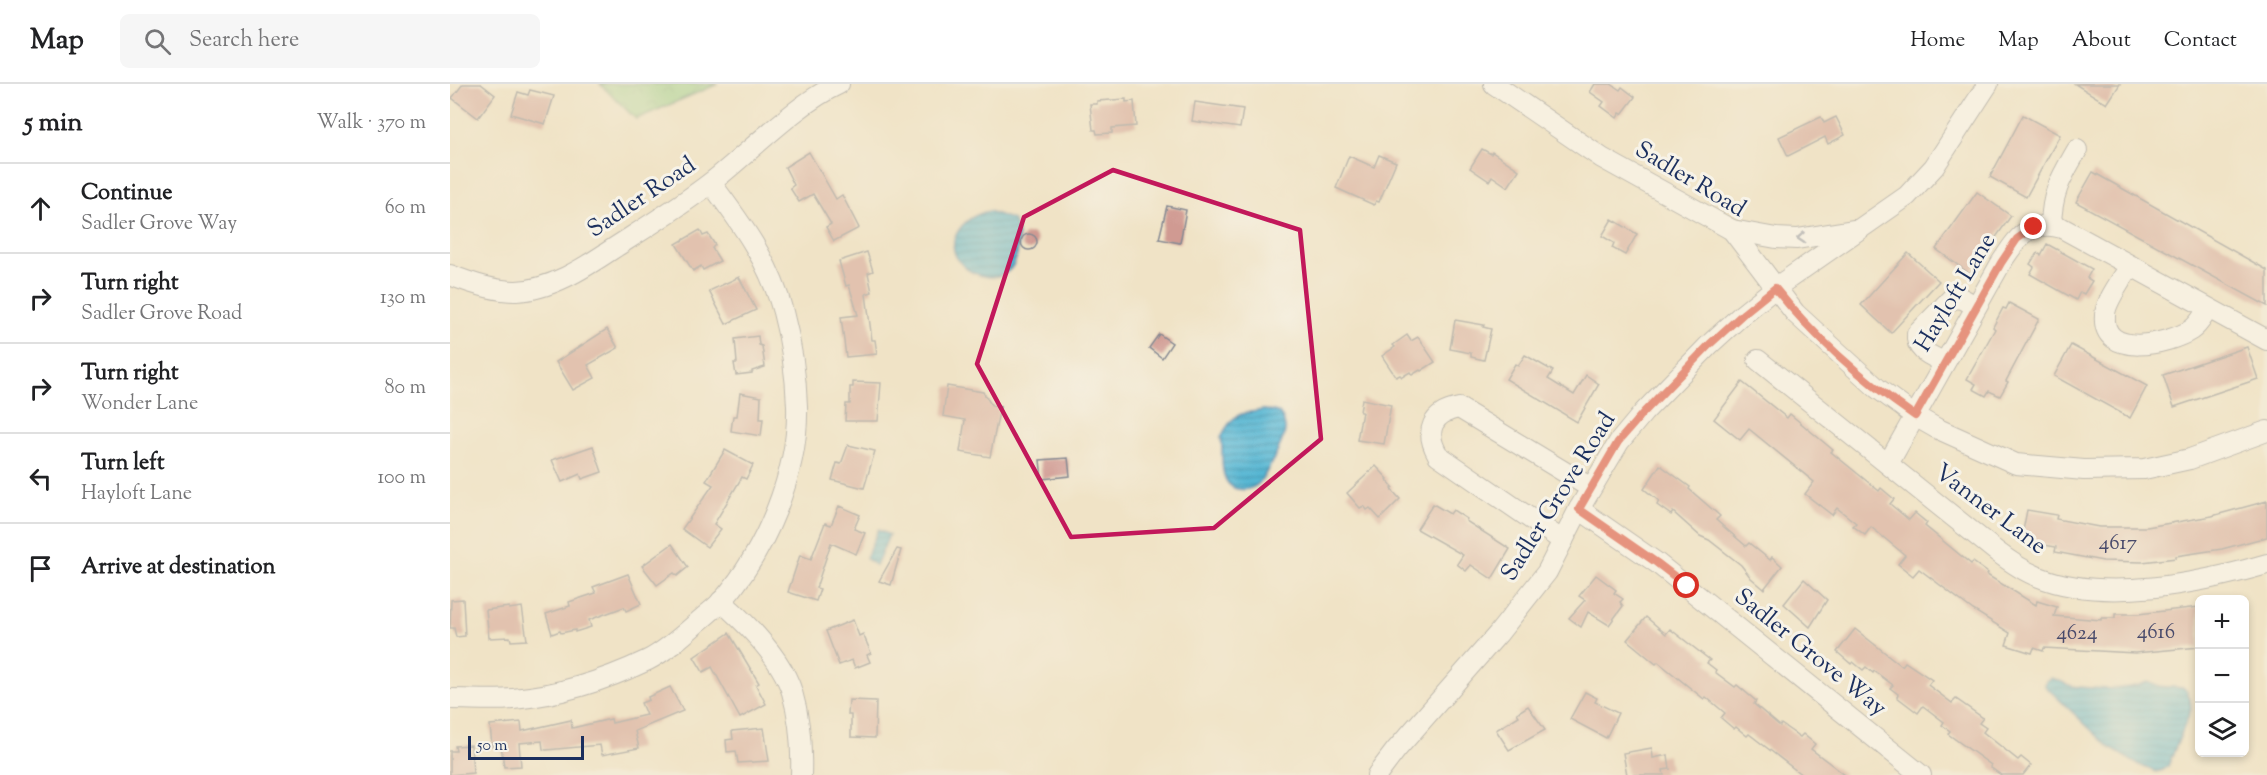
<!DOCTYPE html>
<meta charset="utf-8">
<style>
:root{--surface:#fff;--page:#f6f6f6;--text:#202124;--muted:#757577;--line:#e0e0e0}
body{margin:0;font-family:"Sorts Mill Goudy",serif;background:var(--page);color:var(--text)}
.controls{position:absolute;right:18px;bottom:18px;display:grid;overflow:hidden;border-radius:9px;box-shadow:0 3px 9px #0003}
.controls button{width:54px;height:54px;display:grid;place-items:center;padding:0;border:0;border-bottom:2px solid var(--line);background:var(--surface);color:var(--text);font:30px sans-serif}
.scale{position:absolute;left:18px;bottom:15px;width:116px;box-sizing:border-box;padding-left:6px;border:3px solid #1b2f5e;border-top:0;font-size:16px;line-height:21px;white-space:nowrap;color:#1b2f5e;-webkit-text-stroke:4px #f7f3e8;paint-order:stroke}
.stop{position:absolute;width:18px;height:18px;margin:-14px;border:4px solid #d93025;border-radius:50%;background:#fff}
.stop.end{background:#d93025;border-color:#fff;box-shadow:0 2px 6px #0008}
.list{margin:0;padding:0;list-style:none}
h2{display:flex;justify-content:space-between;align-items:center;height:78px;margin:0;padding:0 24px;font-size:26px}
h2 small{font-size:20px;font-weight:400;color:var(--muted)}
.list li{display:grid;grid-template-columns:39px 1fr auto;gap:18px;align-items:center;box-sizing:border-box;height:90px;padding:0 24px;border-top:2px solid var(--line)}
.list b{display:block;font-size:22px;white-space:nowrap}
.list p{margin:0;font-size:20px;white-space:nowrap;color:var(--muted)}
.list em{font-size:20px;font-style:normal;color:var(--muted)}
.icon{flex:none;width:33px;height:33px;fill:none;stroke:currentColor;stroke-width:2;stroke-linecap:round;stroke-linejoin:round}
.map{position:relative;flex:none;width:1817px;height:691px;overflow:hidden}
header{display:flex;align-items:center;gap:36px;box-sizing:border-box;height:84px;padding:0 30px;background:var(--surface);border-bottom:2px solid var(--line)}
header strong{font-size:28px}
nav{display:flex;gap:33px;margin-inline-start:auto;font-size:21px}
.search{width:420px;height:54px;background:var(--page);display:flex;align-items:center;gap:15px;box-sizing:border-box;padding:0 21px;border-radius:9px;color:var(--muted);font-size:22px}
main{display:flex}
aside{flex:1;background:var(--surface)}
.map>svg:first-child{display:block}
</style>
<header>
<strong>Map</strong>
<div class="search"><svg class="icon" aria-label="search" viewBox="0 0 24 24"><circle cx="10" cy="10" r="6"/><path d="M15 15l6 6"/></svg>Search here</div>
<nav><a>Home</a><a>Map</a><a>About</a><a>Contact</a></nav>
</header>
<main>
<aside>
<h2>5 min<small>Walk · 370 m</small></h2>
<ul class="list">
<li><svg class="icon" aria-label="ahead" viewBox="0 0 24 24"><path d="M12 20V5M6 11l6-6 6 6"/></svg><div><b>Continue</b><p>Sadler Grove Way</p></div><em>60 m</em></li>
<li><svg class="icon" aria-label="right" viewBox="0 0 24 24"><path d="M7 20v-9h11M14 6l5 5-5 5"/></svg><div><b>Turn right</b><p>Sadler Grove Road</p></div><em>130 m</em></li>
<li><svg class="icon" aria-label="right" viewBox="0 0 24 24"><path d="M7 20v-9h11M14 6l5 5-5 5"/></svg><div><b>Turn right</b><p>Wonder Lane</p></div><em>80 m</em></li>
<li><svg class="icon" aria-label="left" viewBox="0 0 24 24"><path d="M17 20v-9H6M10 6l-5 5 5 5"/></svg><div><b>Turn left</b><p>Hayloft Lane</p></div><em>100 m</em></li>
<li><svg class="icon" aria-label="arrive" viewBox="0 0 24 24"><path d="M6 21V4h12l-3 4 3 4H6"/></svg><div><b>Arrive at destination</b></div></li>
</ul>
</aside>
<div class="map">
<svg width="1817" height="691" viewBox="0 0 1817 691">
<defs>
<pattern id="park-crowns" width="20" height="18" patternUnits="userSpaceOnUse" patternTransform="scale(1.5)"><rect width="20" height="18" fill="#8fcd83"/><path d="M2 6a3 3 0 1 1 6 0M12 15a3 3 0 1 1 6 0" fill="none" stroke="#7bb074"/></pattern>
<pattern id="water-rules" width="6" height="5" patternUnits="userSpaceOnUse" patternTransform="scale(1.5)"><rect width="6" height="5" fill="#56b7d4"/><path d="M0 2.5h6" fill="none" stroke="#4695af"/></pattern>
</defs>
<rect width="100%" height="100%" fill="#f7f3e8"/>
<filter id="ink" filterUnits="userSpaceOnUse"><feTurbulence type="fractalNoise" baseFrequency=".0167" numOctaves="2"/><feDisplacementMap in="SourceGraphic" scale="12" xChannelSelector="R" yChannelSelector="G"/><feConvolveMatrix kernelMatrix="1 2 1 2 8 2 1 2 1" color-interpolation-filters="sRGB"/></filter>
<filter id="wash" filterUnits="userSpaceOnUse"><feTurbulence type="fractalNoise" baseFrequency=".008" numOctaves="4" result="noise"/><feDisplacementMap in="SourceGraphic" scale="24" xChannelSelector="R" yChannelSelector="G"/><feGaussianBlur stdDeviation="1.35" result="paint"/><feColorMatrix in="noise" values="0 0 0 0 0 0 0 0 0 0 0 0 0 0 0 0 0 1.4 0 .05"/><feComposite in="paint" operator="in"/></filter>
<g filter="url(#wash)">
<rect width="100%" height="100%" fill="#f0e3c6"/>
<polygon fill="url(#park-crowns)" stroke="#557e70" stroke-width="1.5" points="150,0 268,0 186,35"/>
<g fill="url(#water-rules)" stroke="#387399" stroke-width="1.5">
<path d="M539,127L563,136C568,146 568,153 568,163C565,218 489,187 506,151C513,137 525,130 539,127Z"/>
<path d="M814,326C819,327 828,326 831,332C833,334 835,342 835,345C835,355 815,393 808,400C800,407 785,408 778,399C769,387 774,367 771,353C784,329 787,330 814,326Z"/>
<polygon points="428,446 439,451 426,482 416,474"/>
<path d="M1600,594C1608,595 1614,600 1622,602C1644,605 1677,607 1697,598L1707,602L1734,604C1740,610 1741,617 1741,626L1718,682L1713,686L1706,688L1687,680L1660,664L1595,602L1596,597Z"/>
</g>
<g id="blocks">
<g fill="#d09a92">
<polygon points="13,0 31,0 45,11 28,34 2,14"/>
<polygon points="1145,0 1161,0 1170,6 1172,3 1185,13 1172,30 1170,29 1167,34 1151,22 1154,18 1140,8"/>
<polygon points="1625,0 1670,0 1657,20"/>
<polygon points="80,6 104,12 95,40 61,30 68,8 78,11"/>
<polygon points="676,15 676,18 684,17 686,42 662,44 662,49 647,50 646,46 643,46 640,20 647,20 647,17"/>
<polygon points="745,18 793,25 790,44 742,37"/>
<polygon points="1573,31 1610,51 1576,113 1540,93"/>
<polygon points="1371,33 1374,39 1386,33 1395,51 1378,60 1375,53 1338,72 1329,53"/>
<polygon points="1032,65 1041,70 1042,68 1069,86 1058,103 1042,92 1039,97 1020,84"/>
<polygon points="359,68 386,115 392,111 409,144 384,157 376,143 381,140 363,110 349,118 340,104 344,101 335,83"/>
<polygon points="929,71 946,78 929,118 926,117 924,121 886,104 899,72 924,83"/>
<polygon points="1643,88 1817,186 1817,222 1626,118"/>
<polygon points="1527,108 1561,132 1520,190 1486,165"/>
<polygon points="717,122 736,126 730,159 709,155"/>
<polygon points="1162,135 1187,150 1175,171 1162,164 1164,159 1152,152"/>
<polygon points="250,146 253,152 258,150 265,161 262,164 270,177 253,186 251,182 243,187 226,160"/>
<circle cx="579" cy="158" r="8"/>
<polygon points="1597,160 1642,185 1637,194 1642,197 1634,210 1630,208 1626,216 1580,190 1584,183 1580,180 1587,169 1591,171"/>
<polygon points="417,168 423,187 418,189 422,208 416,210 422,256 425,256 427,270 396,273 391,233 408,231 399,201 396,202 389,177"/>
<polygon points="1458,169 1489,197 1441,249 1411,221"/>
<polygon points="289,193 306,226 276,240 259,207"/>
<polygon points="1559,219 1589,235 1556,297 1558,298 1550,312 1539,307 1536,312 1523,305 1526,300 1517,295 1545,245 1543,243 1553,224 1556,225"/>
<polygon points="1005,236 1034,241 1033,243 1041,245 1034,276 1021,273 1021,269 1000,265"/>
<polygon points="157,245 168,264 138,281 145,294 123,306 106,278"/>
<polygon points="709,250 722,259 712,274 699,264"/>
<polygon points="957,251 961,257 968,253 985,278 971,287 970,286 962,291 960,288 952,293 950,291 946,293 932,272 945,263 943,261"/>
<polygon points="308,252 309,261 312,262 315,283 302,287 302,289 286,291 284,279 287,279 285,255"/>
<polygon points="1621,261 1697,302 1680,334 1604,292"/>
<polygon points="1797,263 1808,295 1724,323 1713,291"/>
<polygon points="1075,271 1103,287 1098,295 1124,311 1136,291 1149,300 1127,338 1056,295 1065,280 1068,282"/>
<polygon points="403,298 431,299 428,337 395,337 396,320 400,320 400,303 403,303"/>
<polygon points="1292,298 1337,334 1340,330 1383,366 1381,368 1429,407 1431,404 1444,415 1440,420 1459,436 1465,429 1477,439 1475,442 1521,480 1523,478 1538,489 1537,491 1586,521 1587,517 1607,523 1604,532 1651,536 1651,534 1665,534 1665,530 1688,530 1749,523 1749,563 1685,569 1594,564 1593,567 1584,564 1582,569 1556,561 1560,549 1523,526 1469,485 1463,492 1448,480 1455,471 1421,443 1415,451 1403,442 1406,439 1387,424 1382,431 1355,410 1364,398 1299,345 1290,356 1264,335"/>
<polygon points="497,302 533,308 542,322 550,323 540,373 510,368 515,336 493,332"/>
<polygon points="290,309 311,313 310,335 313,335 311,352 281,347 283,332 287,332"/>
<polygon points="912,315 941,321 934,360 907,356 912,328 910,328"/>
<polygon points="398,361 425,367 414,404 382,396 387,379 391,380"/>
<polygon points="143,362 152,388 132,395 130,390 112,398 102,376"/>
<polygon points="275,366 303,381 296,395 292,393 264,440 271,445 257,463 232,445 263,401 256,397"/>
<polygon points="618,374 620,392 592,395 590,376"/>
<polygon points="1210,381 1240,403 1239,405 1270,432 1266,436 1296,462 1299,459 1320,476 1322,473 1332,482 1314,505 1301,494 1291,481 1259,456 1250,452 1223,428 1221,431 1207,421 1209,417 1194,405"/>
<polygon points="926,382 938,395 937,396 943,403 941,405 950,415 930,435 920,424 917,426 914,422 910,424 897,409"/>
<polygon points="1817,417 1817,453 1772,465 1726,472 1726,474 1692,478 1653,477 1605,468 1606,463 1571,457 1577,426 1607,431 1606,435 1649,443 1697,443 1762,432"/>
<polygon points="983,420 1000,430 1003,426 1017,435 1016,437 1060,465 1042,495 1021,481 1016,487 1007,480 1013,471 967,445"/>
<polygon points="389,422 410,431 404,445 415,449 406,470 381,459 366,504 370,505 366,517 338,508 350,471 361,475 375,439 381,441"/>
<polygon points="222,460 238,483 227,492 224,489 207,501 192,482"/>
<polygon points="447,465 451,466 441,501 429,497"/>
<polygon points="178,490 191,520 176,527 174,523 139,536 141,543 125,548 125,546 111,549 110,547 102,550 96,530 120,522 119,518 146,509 143,503"/>
<polygon points="1146,491 1166,506 1164,509 1173,515 1170,518 1173,522 1159,541 1138,528 1131,543 1119,534 1135,516 1129,512"/>
<polygon points="1354,495 1377,516 1360,543 1334,520"/>
<polygon points="13,515 15,552 6,553 4,544 0,544 1,516"/>
<polygon points="59,523 59,525 72,523 77,556 61,557 60,553 39,554 36,526"/>
<polygon points="1196,533 1216,550 1220,545 1260,576 1257,579 1266,586 1265,588 1285,603 1287,601 1306,617 1304,620 1330,642 1331,640 1350,653 1353,650 1365,660 1361,665 1395,691 1352,691 1299,650 1297,652 1286,643 1284,645 1271,634 1275,629 1256,613 1254,615 1208,578 1206,580 1177,556"/>
<polygon points="403,536 409,552 413,550 421,569 417,571 420,578 405,584 402,576 389,581 376,547"/>
<polygon points="1405,545 1452,582 1455,578 1482,596 1478,601 1502,619 1506,615 1533,634 1529,639 1536,644 1533,648 1568,676 1571,673 1581,681 1573,691 1551,691 1540,683 1541,681 1498,650 1500,647 1492,641 1494,638 1473,622 1468,629 1447,613 1448,610 1440,604 1443,601 1424,587 1423,589 1416,583 1413,586 1403,578 1401,580 1387,568"/>
<polygon points="279,549 309,599 306,601 316,620 290,634 262,583 253,588 244,573"/>
<polygon points="220,603 233,627 185,647 189,664 152,671 150,661 96,666 93,665 92,657 69,659 71,682 54,683 51,661 42,662 40,641 71,638 72,647 121,636 122,644 161,635 162,639 196,631 191,619 199,616 198,613"/>
<polygon points="1135,608 1147,614 1145,618 1168,629 1156,654 1120,635"/>
<polygon points="399,616 426,617 425,654 401,653 401,631 398,631"/>
<polygon points="1078,622 1095,646 1059,666 1046,646 1069,632 1067,629"/>
<polygon points="314,644 319,677 288,679 286,667 277,668 276,656 283,655 282,647"/>
<polygon points="21,661 23,689 0,691 0,667 6,667 5,662"/>
<polygon points="1202,664 1203,674 1218,671 1220,685 1213,686 1214,691 1177,691 1173,669"/>
</g>
</g>
</g>
<g filter="url(#ink)">
<use href="#blocks" fill-opacity="0" stroke="#868992" stroke-width="1.5"/>
<g fill="none" stroke-linecap="round" stroke-linejoin="round">
<g stroke="#868992" stroke-width="22">
<g id="minor">
<polyline points="1044,0 1152,74 1282,146 1345,229 1427,304 1465,332 1486,344 1566,380 1634,386 1694,385 1740,375 1817,347"/>
<path d="M1601,141C1602,107 1611,94 1627,66"/>
<polyline points="1282,146 1326,154 1347,155 1403,146"/>
<path d="M1680,182C1673,194 1655,218 1655,231C1651,276 1719,260 1741,246C1749,241 1753,232 1758,225"/>
<path d="M0,191C20,199 45,207 66,207C100,206 134,184 161,166C195,144 231,122 263,97C300,68 347,19 389,0"/>
<path d="M1308,276L1546,467C1559,477 1573,487 1589,493C1654,519 1752,499 1817,480"/>
<path d="M1494,278C1482,272 1465,267 1467,250L1501,215L1511,214L1526,222"/>
<path d="M1438,380L1551,179C1567,154 1579,135 1612,144L1817,256"/>
<polyline points="1129,425 1207,479 1471,691"/>
<path d="M1113,457L988,371C974,347 982,329 1009,324L1141,404"/>
<path d="M271,517C296,539 332,575 342,608C350,635 352,663 351,691"/>
<path d="M0,615C21,615 43,617 63,615C109,611 156,596 198,576C216,567 233,551 248,538C256,531 265,524 272,517C315,468 349,388 347,322C346,291 341,258 333,228C320,178 291,139 261,99"/>
<polyline points="927,691 946,666 1048,550 1097,488 1129,425 1169,358 1194,328 1260,260 1294,229 1325,204 1457,112 1484,83 1538,0"/>
</g>
</g>
<use href="#minor" stroke="#fff" stroke-width="20"/>
</g>
<defs><path id="oneway-chevron" d="M-2-3.5L2.5 0L-2 3.5" fill="none" stroke-width="1.6" stroke-linecap="round" stroke-linejoin="round" transform="scale(1.5)"/></defs>
<use stroke="#8d97ae" href="#oneway-chevron" transform="translate(1351 154) rotate(176)"/>
</g>
<g fill="none" stroke-linecap="round" stroke-linejoin="round" filter="url(#ink)">
<path stroke="#d93025" stroke-width="8" d="M1237,502L1207,479L1129,425L1168,358L1194,328L1260,260L1294,229L1325,204C1364,253 1413,296 1465,332L1551,179L1567,155L1584,143"/>
</g>
<path d="M0 0H1817V691H0ZM663,86L850,146L871,355L764,444L621,453L527,280L574,133Z" fill="#f0e3c6" fill-opacity=".55" fill-rule="evenodd"/>
<path fill="none" stroke="#c2185b" stroke-width="4.5" stroke-linejoin="round" d="M663,86L850,146L871,355L764,444L621,453L527,280L574,133Z"/>
<g text-anchor="middle" dominant-baseline="central" stroke-width="6" stroke-linejoin="round" paint-order="stroke">
<g font-size="21" fill="#484a6b">
<text x="1668" y="460">4617</text>
<text x="1706" y="549">4616</text>
<text x="1627" y="550">4624</text>
</g>
<g font-size="24" fill="#1b2f5e" stroke="#f7f3e8">
<text transform="translate(1240 96) rotate(31)">Sadler Road</text>
<text transform="translate(192 114) rotate(-34)">Sadler Road</text>
<text transform="translate(1506 209) rotate(-59)">Hayloft Lane</text>
<text transform="translate(1109 413) rotate(-58)">Sadler Grove Road</text>
<text transform="translate(1540 426) rotate(37)">Vanner Lane</text>
<text transform="translate(1360 569) rotate(39)">Sadler Grove Way</text>
</g>
</g>
</svg>
<div class="controls">
<button>+</button>
<button>−</button>
<button><svg class="icon" aria-label="layers" viewBox="0 0 24 24"><path d="M12 4l9 5-9 5-9-5zM3 14l9 5 9-5"/></svg></button>
</div>
<div class="scale">50 m</div>
<div class="stop" style="left:1237px;top:502px"></div>
<div class="stop end" style="left:1584px;top:143px"></div>
</div>
</main>
